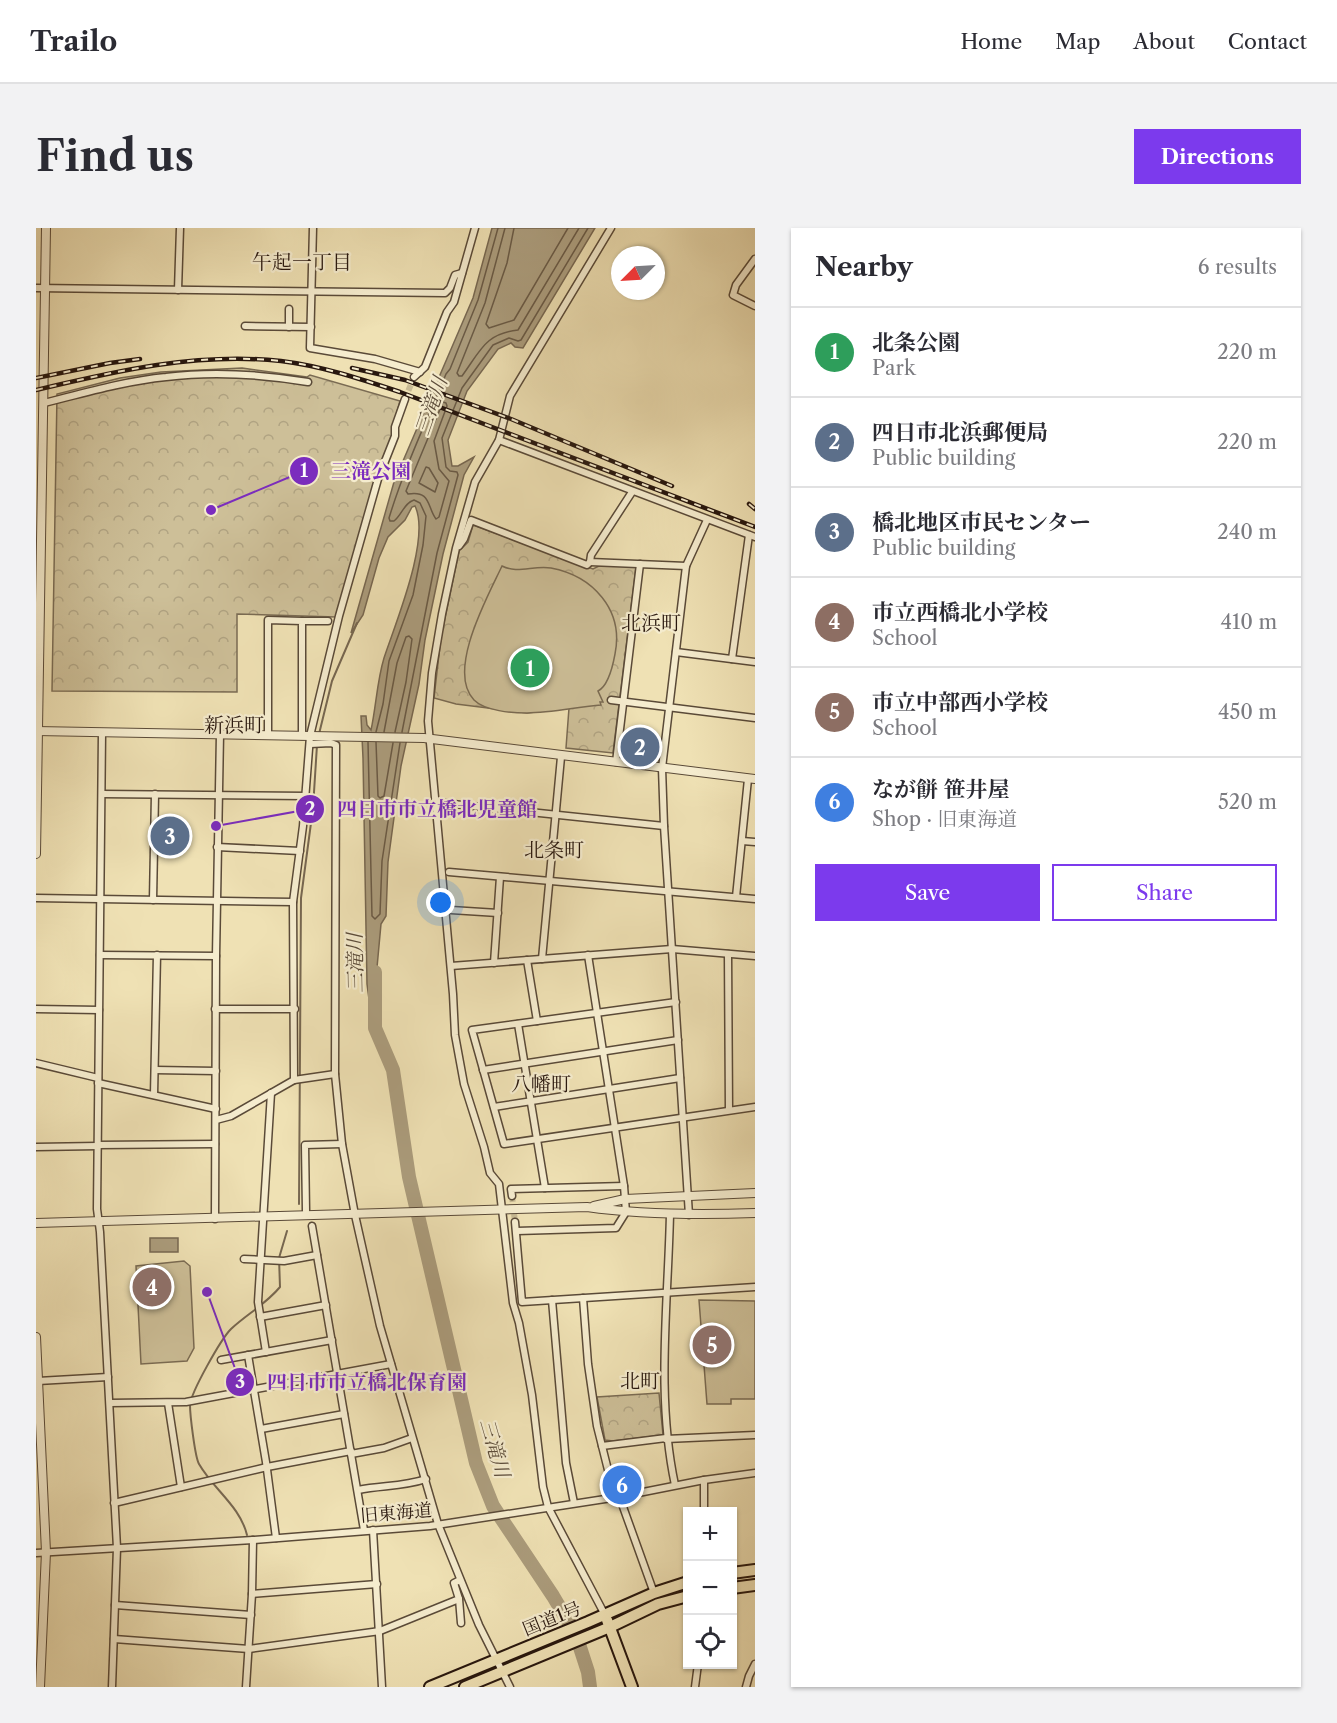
<!DOCTYPE html>
<meta charset="utf-8">
<style>
:root{--surface:#fff;--page:#f2f2f3;--text:#2b2b33;--muted:#7c7c81;--line:#e1e1e2;--accent:#7c3aed}
body{margin:0;font-family:"Libre Caslon Text","Noto Serif JP",serif;background:var(--page);color:var(--text)}
.controls{position:absolute;right:18px;bottom:18px;display:grid;overflow:hidden;border-radius:0px;box-shadow:0 2px 4px #0004}
.controls button{width:54px;height:54px;display:grid;place-items:center;padding:0;border:0;border-bottom:2px solid var(--line);background:var(--surface);color:var(--text);font:30px sans-serif}
.compass{position:absolute;left:575px;top:18px;width:54px;height:54px;border-radius:50%;background:var(--surface);box-shadow:0 2px 4px #0004;rotate:246deg}
.you{position:absolute;left:405px;top:675px;width:21px;height:21px;margin:-15px;border:4px solid #fff;border-radius:50%;background:#1a73e8;box-shadow:0 0 0 9px #1a73e833}
.badge{display:grid;place-items:center;width:39px;height:39px;border-radius:50%;background:var(--accent);color:#fff;font-size:20px;font-weight:700}
.pin{position:absolute;translate:-50% -50%;border:3px solid #fff;box-shadow:0 2px 6px #0006}
.list{margin:0;padding:0;list-style:none}
h2{display:flex;justify-content:space-between;align-items:center;height:78px;margin:0;padding:0 24px;font-size:26px}
h2 small{font-size:20px;font-weight:400;color:var(--muted)}
.list li{display:grid;grid-template-columns:39px 1fr auto;gap:18px;align-items:center;box-sizing:border-box;height:90px;padding:0 24px;border-top:2px solid var(--line)}
.list b{display:block;font-size:22px;white-space:nowrap}
.list p{margin:0;font-size:20px;white-space:nowrap;color:var(--muted)}
.list em{font-size:20px;font-style:normal;color:var(--muted)}
.actions{display:flex;gap:12px;padding:18px 24px}
.actions a{flex:1;padding:14px 0;border:2px solid var(--accent);border-radius:0px;text-align:center;font-size:21px;color:var(--accent)}
.actions .main{background:var(--accent);color:#fff}
.icon{flex:none;width:33px;height:33px;fill:none;stroke:currentColor;stroke-width:2;stroke-linecap:round;stroke-linejoin:round}
.map{position:relative;flex:none;width:719px;height:1459px;overflow:hidden;border-radius:0px}
header{display:flex;align-items:center;gap:36px;box-sizing:border-box;height:84px;padding:0 30px;background:var(--surface);border-bottom:2px solid var(--line)}
header strong{font-size:28px}
nav{display:flex;gap:33px;margin-inline-start:auto;font-size:21px}
.intro{display:flex;align-items:center;justify-content:space-between;box-sizing:border-box;height:144px;padding:0 36px}
h1{margin:0;font-size:42px}
.button{padding:15px 27px;border-radius:0px;background:var(--accent);color:#fff;font-size:21px;font-weight:700}
main{display:flex;gap:36px;padding:0 36px}
aside{flex:1;background:var(--surface);border-radius:0px;box-shadow:0 2px 4px #0004}
.map>svg:first-child{display:block}
</style>
<header>
<strong>Trailo</strong>
<nav><a>Home</a><a>Map</a><a>About</a><a>Contact</a></nav>
</header>
<div class="intro"><h1>Find us</h1><a class="button">Directions</a></div>
<main>
<div class="map">
<svg width="719" height="1459" viewBox="0 0 719 1459">
<defs>
<pattern id="forest-crowns" width="20" height="18" patternUnits="userSpaceOnUse" patternTransform="scale(1.5)"><rect width="20" height="18" fill="#cdbf98"/><path d="M2 6a3 3 0 1 1 6 0M12 15a3 3 0 1 1 6 0" fill="none" stroke="#b0a382"/></pattern>
</defs>
<rect width="100%" height="100%" fill="#efe1b4"/>
<filter id="stains"><feTurbulence type="fractalNoise" baseFrequency=".00333" numOctaves="4"/><feColorMatrix values="0 0 0 0 .2 0 0 0 0 .09 0 0 0 0 .02 0 0 0 .5 -.17"/></filter>
<radialGradient id="worn" r=".72"><stop offset=".6" stop-color="#630" stop-opacity="0"/><stop offset="1" stop-color="#630" stop-opacity=".3"/></radialGradient>
<g fill="url(#forest-crowns)" stroke="#7a6b53" stroke-width="1.5">
<polygon points="206,140 271,149 274,147 364,173 357,198 356,208 342,245 300,389 201,386 201,464 16,463 21,166 84,150 125,144"/>
<polygon points="437,297 557,341 565,337 600,339 577,525 530,520 533,480 491,485 420,476 398,470 405,409 423,323 432,314"/>
<polygon points="623,1165 627,1207 577,1213 569,1212 561,1169"/>
</g>
<g fill="#cdbf98" stroke="#7a6b53" stroke-width="1.5">
<path d="M466,338C481,346 498,337 515,340C557,348 588,382 579,426C577,437 572,458 562,463L567,474H564L565,477C541,479 515,485 491,485C476,485 449,483 438,472C410,443 452,368 466,338Z"/>
<polygon points="148,1033 154,1038 158,1120 151,1133 105,1136 100,1038"/>
<polygon points="663,1072 719,1073 719,1171 695,1171 695,1176 671,1176"/>
</g>
<g fill="#ab9c7c" stroke="#776750" stroke-width="1.5">
<path d="M456,0H559L487,120L479,119L475,115L462,121L431,163L412,212L416,238H422L438,229L428,247L407,326L389,412L383,456L365,538L352,634L350,688L345,696L336,794L331,756L327,530L325,488H330L331,497L335,502C340,479 341,453 348,430C359,396 395,311 379,278L376,279L369,292L352,309L343,330L327,387L315,405L358,254L437,70Z"/>
<rect x="114" y="1010" width="28" height="14"/>
</g>
<g fill="none" stroke-linecap="round" stroke-linejoin="round">
<g stroke="#6a5a45" stroke-width="1.5">
<path d="M469,0L449,75L421,145L423,148H426C445,122 449,106 482,102L543,0"/>
<polyline points="478,0 471,35 450,96 453,100 478,92 532,0"/>
<path d="M407,174L410,175L411,178L398,213L403,241L413,253L403,289L400,291C391,279 395,262 372,266L370,263Z"/>
<polygon points="390,239 393,240 402,255 399,264 383,255"/>
<path d="M340,504L347,476L353,433L377,367L387,317L390,288L384,275L378,272C368,275 366,287 358,293H354L353,290C368,241 390,194 410,146L414,141L442,72L462,0"/>
<polyline points="348,504 361,435 370,409 373,408 376,411 370,454 359,504"/>
<polyline points="366,504 401,325 422,247 421,244 414,243 410,239 406,210 426,160 457,117 473,110 482,113 485,112 552,0"/>
<polyline points="332,514 336,688 339,691 344,686 346,633 364,515"/>
<polyline points="340,514 342,568 344,570 348,568 357,515"/>
</g>
<g stroke="#776750" stroke-width="2">
<polyline points="283,506 296,453 321,395"/>
<polyline points="263,976 265,670 277,580 281,517"/>
<path d="M211,1307C204,1278 178,1262 163,1236C159,1229 154,1187 154,1177C155,1164 185,1111 195,1101C211,1086 230,1076 244,1059L243,1030L251,1003"/>
</g>
<polyline stroke="#ab9c7c" stroke-width="14" points="339,744 339,800 357,842 373,949 440,1235 457,1278 517,1368 540,1407 552,1444 554,1459"/>
<g stroke="#c7b993" stroke-width="6" stroke-dasharray="6 3" stroke-linecap="butt">
<polyline points="369,171 378,149"/>
<polyline points="476,968 479,994"/>
</g>
<g stroke="#5a4a38" stroke-width="9">
<g id="minor">
<polyline points="277,0 274,120 339,131 384,144"/>
<polyline points="719,31 700,57 697,67 719,78"/>
<polyline points="0,60 409,65 414,60 419,47 426,45"/>
<polyline points="142,62 144,0"/>
<polyline points="209,98 275,99"/>
<polyline points="253,99 253,81"/>
<polyline points="378,149 389,139 411,84 418,74 439,0"/>
<path d="M8,175C48,165 89,153 130,149C178,143 224,146 272,154"/>
<polyline points="463,212 719,309"/>
<polyline points="596,264 555,327 554,334 650,338"/>
<polyline points="423,318 428,311 435,292 551,337 554,334"/>
<polyline points="266,393 292,393"/>
<polyline points="640,424 719,434"/>
<polyline points="696,431 713,307"/>
<polyline points="575,472 719,490"/>
<polyline points="66,505 61,981 64,1004 81,1320 76,1459"/>
<polyline points="232,507 232,392 266,393 266,508"/>
<polyline points="274,516 295,515 300,517 299,846 306,916 319,987 344,1098 402,1296 443,1397 474,1459"/>
<polyline points="580,534 604,336"/>
<polyline points="66,566 270,568"/>
<polyline points="398,574 628,598"/>
<polyline points="706,613 719,614"/>
<polyline points="181,619 264,623"/>
<polyline points="413,644 719,671"/>
<polyline points="700,669 712,551"/>
<polyline points="0,670 257,674"/>
<polyline points="117,672 119,566"/>
<polyline points="415,682 462,685"/>
<polyline points="692,726 693,882"/>
<polyline points="64,727 180,728"/>
<polyline points="506,731 525,529"/>
<polyline points="491,732 501,793"/>
<polyline points="458,735 464,649"/>
<polyline points="415,738 636,721 719,728"/>
<polyline points="640,774 436,802 468,916 719,879"/>
<polyline points="0,781 63,782"/>
<polyline points="179,781 259,781"/>
<polyline points="482,796 509,960"/>
<polyline points="0,835 62,850"/>
<polyline points="119,842 180,843"/>
<polyline points="447,842 642,812"/>
<polyline points="258,852 299,846"/>
<polyline points="62,855 180,881"/>
<polyline points="118,867 121,727"/>
<polyline points="458,879 644,850"/>
<polyline points="180,892 195,888 258,852 257,674 267,598 274,508 303,388 342,251 359,208 359,199 369,171"/>
<polyline points="62,917 179,916"/>
<polyline points="0,919 62,918"/>
<polyline points="476,968 475,961 588,958"/>
<polyline points="270,983 269,917 306,916"/>
<path d="M634,986C632,1077 620,1168 639,1257"/>
<polyline points="653,987 628,598 626,540 650,338 671,292"/>
<polyline points="179,991 180,728 184,506"/>
<polyline points="479,994 486,1074 719,1059"/>
<polyline points="276,998 328,1302"/>
<polyline points="481,1003 580,1000 590,984 588,958 552,727"/>
<polyline points="208,1031 248,1033 281,1027"/>
<polyline points="547,1070 552,1136 561,1198 577,1262 586,1276 618,1365"/>
<polyline points="516,1072 530,1235 538,1275"/>
<polyline points="224,1089 290,1077"/>
<polyline points="230,1124 222,1074 235,865"/>
<polyline points="212,1127 230,1234 240,1310"/>
<polyline points="185,1132 296,1112"/>
<polyline points="2,1153 72,1149"/>
<polyline points="74,1175 150,1174 355,1136"/>
<polyline points="132,1175 145,1259"/>
<polyline points="225,1201 308,1186"/>
<polyline points="630,1211 719,1207"/>
<polyline points="566,1218 630,1210"/>
<polyline points="315,1226 348,1220 376,1210"/>
<polyline points="668,1252 668,1284"/>
<path d="M322,1262C346,1257 366,1259 390,1251"/>
<polyline points="78,1275 231,1239 315,1223"/>
<polyline points="337,1302 346,1459"/>
<polyline points="0,1325 217,1312 394,1298 582,1269 668,1252 719,1245"/>
<polyline points="216,1366 341,1356"/>
<polyline points="423,1371 425,1395"/>
<polyline points="79,1377 215,1387"/>
<polyline points="569,1387 512,1279 507,1259 496,1167 483,1095 477,1075 463,956 454,945 448,919 428,856 419,807 417,766 392,493 396,445 406,386 420,320 439,254 463,212 474,168 575,0"/>
<polyline points="78,1411 213,1421 344,1403 423,1371 418,1355 424,1352"/>
<polyline points="210,1459 216,1366 217,1312"/>
<polyline points="659,1459 662,1436"/>
<polyline points="710,1459 713,1448 719,1436"/>
</g>
</g>
<g stroke="#5a4a38" stroke-width="10">
<g id="tertiary">
<polyline points="0,503 388,510 719,551"/>
<polyline points="0,626 10,0"/>
<polyline points="558,978 589,971 719,965"/>
<path d="M0,995L551,979C607,987 663,987 719,985"/>
<polyline points="0,1109 10,1324 4,1459"/>
</g>
</g>
<g stroke="#28170e" stroke-width="14">
<g id="trunk">
<polyline points="696,1345 719,1342"/>
<polyline points="696,1360 719,1357"/>
<polyline points="571,1392 596,1459"/>
<polyline points="394,1459 552,1394 618,1365 652,1354"/>
<polyline points="429,1459 574,1399 622,1376 652,1368"/>
</g>
</g>
<use href="#minor" stroke="#f5ecce" stroke-width="6"/>
<use href="#tertiary" stroke="#f5ecce" stroke-width="8"/>
<use href="#trunk" stroke="#efe1b4" stroke-width="10"/>
<g stroke="#28170e" stroke-width="4.5">
<g id="rail">
<polyline points="316,140 369,152 475,191 636,258"/>
<polyline points="0,150 74,135 104,131"/>
<path d="M0,162C80,143 161,124 245,133C286,138 325,151 364,164L719,299"/>
<polyline points="713,276 719,281"/>
</g>
</g>
<use href="#rail" stroke="#f5ecce" stroke-width="2" stroke-dasharray="7" stroke-linecap="butt"/>
</g>
<g text-anchor="middle" dominant-baseline="central" stroke-width="4.5" stroke-linejoin="round" paint-order="stroke">
<g font-size="18" fill="#28170e" stroke="#f5ecce">
<text transform="translate(360 1285) rotate(-5)">旧東海道</text>
<text transform="translate(516 1391) rotate(-22)">国道1号</text>
</g>
<g font-size="20" fill="#28170e" stroke="#f5ecce">
<text x="266" y="34">午起一丁目</text>
<text x="615" y="395">北浜町</text>
<text x="198" y="497">新浜町</text>
<text x="518" y="622">北条町</text>
<text x="505" y="856">八幡町</text>
<text x="604" y="1153">北町</text>
</g>
<g font-size="20" font-style="italic" fill="#5c4c3a" stroke="#f5ecce">
<text transform="translate(395 178) rotate(-71)">三滝川</text>
<text transform="translate(319 735) rotate(-91)">三滝川</text>
<text transform="translate(459 1220) rotate(74)">三滝川</text>
</g>
</g>
<path fill="none" stroke="#7b2cbf" stroke-width="2" d="M175 282L268 243M180 598L274 581M171 1064L204 1154"/>
<g fill="#7b2cbf" stroke="#f5ecce" stroke-width="2">
<circle cx="175" cy="282" r="6"/>
<circle cx="180" cy="598" r="6"/>
<circle cx="171" cy="1064" r="6"/>
<circle cx="268" cy="243" r="15"/>
<circle cx="274" cy="581" r="15"/>
<circle cx="204" cy="1154" r="15"/>
</g>
<g font-size="18" text-anchor="middle" font-weight="bold" fill="#fff">
<text x="268" y="249">1</text>
<text x="274" y="587">2</text>
<text x="204" y="1160">3</text>
</g>
<g font-size="20" text-anchor="middle" font-weight="bold" fill="#7b2cbf" stroke="#f5ecce" stroke-width="4.5" stroke-linejoin="round" paint-order="stroke">
<text x="335" y="250">三滝公園</text>
<text x="401" y="588">四日市市立橋北児童館</text>
<text x="331" y="1161">四日市市立橋北保育園</text>
</g>
<rect width="100%" height="100%" filter="url(#stains)"/>
<rect width="100%" height="100%" fill="url(#worn)"/>
</svg>
<div class="controls">
<button>+</button>
<button>−</button>
<button><svg class="icon" aria-label="locate" viewBox="0 0 24 24"><circle cx="12" cy="12" r="6"/><path d="M12 2v4M12 18v4M2 12h4M18 12h4"/></svg></button>
</div>
<svg class="compass" viewBox="-18 -18 36 36"><path d="M0-13l5 13h-10z" fill="#e53935"/><path d="M0 13l5-13h-10z" fill="#7c7c81"/></svg>
<div class="you"></div>
<div class="pin badge" style="left:494px;top:440px;background:#2e9e5b">1</div>
<div class="pin badge" style="left:604px;top:519px;background:#5c6f8a">2</div>
<div class="pin badge" style="left:134px;top:608px;background:#5c6f8a">3</div>
<div class="pin badge" style="left:116px;top:1059px;background:#8d6e63">4</div>
<div class="pin badge" style="left:676px;top:1117px;background:#8d6e63">5</div>
<div class="pin badge" style="left:586px;top:1257px;background:#3f7fe0">6</div>
</div>
<aside>
<h2>Nearby<small>6 results</small></h2>
<ul class="list">
<li><span class="badge" style="background:#2e9e5b">1</span><div><b>北条公園</b><p>Park</p></div><em>220 m</em></li>
<li><span class="badge" style="background:#5c6f8a">2</span><div><b>四日市北浜郵便局</b><p>Public building</p></div><em>220 m</em></li>
<li><span class="badge" style="background:#5c6f8a">3</span><div><b>橋北地区市民センター</b><p>Public building</p></div><em>240 m</em></li>
<li><span class="badge" style="background:#8d6e63">4</span><div><b>市立西橋北小学校</b><p>School</p></div><em>410 m</em></li>
<li><span class="badge" style="background:#8d6e63">5</span><div><b>市立中部西小学校</b><p>School</p></div><em>450 m</em></li>
<li><span class="badge" style="background:#3f7fe0">6</span><div><b>なが餅 笹井屋</b><p>Shop · 旧東海道</p></div><em>520 m</em></li>
</ul>
<div class="actions"><a class="main">Save</a><a>Share</a></div>
</aside>
</main>
